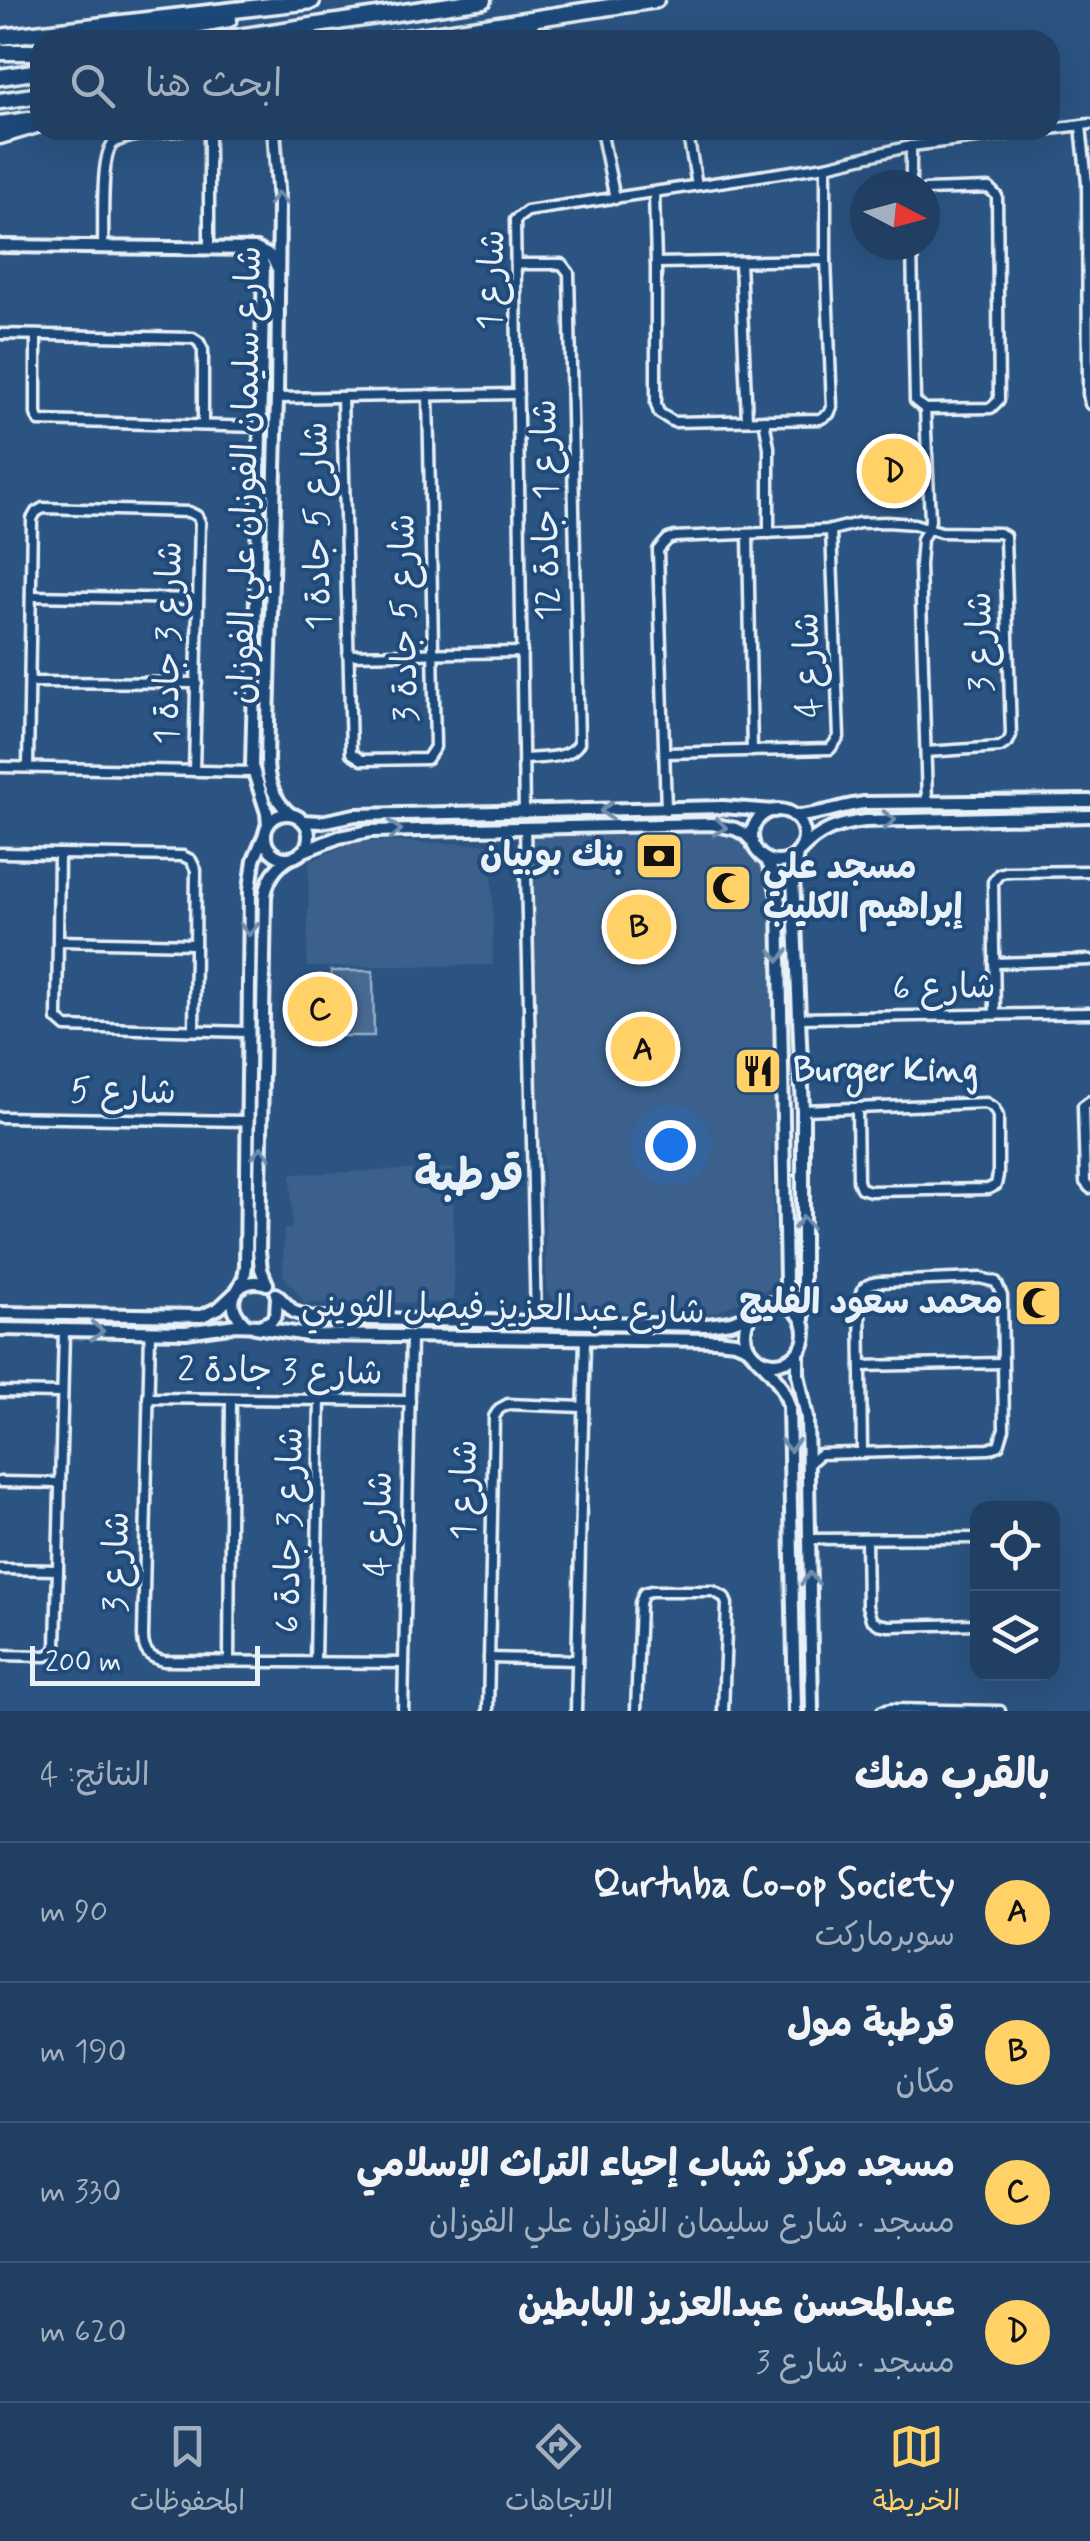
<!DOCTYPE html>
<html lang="ar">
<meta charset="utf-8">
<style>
:root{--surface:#203f62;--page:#2d4a6b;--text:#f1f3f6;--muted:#a2afbe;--line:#3d5877;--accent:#ffd166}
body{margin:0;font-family:Mynerve,"Playpen Sans Arabic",sans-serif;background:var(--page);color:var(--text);direction:rtl}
.controls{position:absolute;right:30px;bottom:30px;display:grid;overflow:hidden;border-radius:20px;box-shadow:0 10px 40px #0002}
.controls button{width:90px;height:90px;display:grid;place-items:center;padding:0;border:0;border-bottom:2px solid var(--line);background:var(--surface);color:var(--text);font:50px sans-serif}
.compass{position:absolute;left:850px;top:170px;width:90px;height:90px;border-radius:50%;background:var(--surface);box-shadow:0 10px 40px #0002;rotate:96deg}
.scale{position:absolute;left:30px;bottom:25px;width:230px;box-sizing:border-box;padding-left:10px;border:5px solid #e8f1f8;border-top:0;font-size:28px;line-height:35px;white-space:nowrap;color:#e8f1f8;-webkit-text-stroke:8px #1f4a7a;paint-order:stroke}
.you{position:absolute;left:670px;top:1145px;width:35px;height:35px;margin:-25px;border:8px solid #fff;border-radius:50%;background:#1a73e8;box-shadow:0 0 0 15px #1a73e833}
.badge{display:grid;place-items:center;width:65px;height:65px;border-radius:50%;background:var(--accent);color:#111;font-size:32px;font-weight:700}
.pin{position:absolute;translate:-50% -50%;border:5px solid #fff;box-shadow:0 2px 10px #0006}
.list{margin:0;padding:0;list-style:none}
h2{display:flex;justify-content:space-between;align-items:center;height:130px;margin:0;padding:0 40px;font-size:42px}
h2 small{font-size:32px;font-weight:400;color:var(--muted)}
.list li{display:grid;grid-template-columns:65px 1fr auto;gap:30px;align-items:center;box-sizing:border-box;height:140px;padding:0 40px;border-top:2px solid var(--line)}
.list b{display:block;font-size:38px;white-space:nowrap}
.list p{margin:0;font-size:32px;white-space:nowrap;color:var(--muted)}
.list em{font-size:32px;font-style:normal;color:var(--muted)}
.icon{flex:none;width:55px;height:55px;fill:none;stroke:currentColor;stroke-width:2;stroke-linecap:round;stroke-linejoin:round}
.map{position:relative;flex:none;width:1090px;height:1711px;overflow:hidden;direction:ltr}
.search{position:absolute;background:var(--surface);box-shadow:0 10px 40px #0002;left:30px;right:30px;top:30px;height:110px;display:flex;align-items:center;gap:25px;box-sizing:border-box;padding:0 35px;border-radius:30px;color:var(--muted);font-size:38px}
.sheet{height:690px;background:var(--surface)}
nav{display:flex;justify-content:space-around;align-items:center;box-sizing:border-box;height:140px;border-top:2px solid var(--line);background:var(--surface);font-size:28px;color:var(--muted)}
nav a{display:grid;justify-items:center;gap:5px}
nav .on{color:var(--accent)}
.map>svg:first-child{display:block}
</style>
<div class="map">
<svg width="1090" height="1711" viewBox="0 0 1090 1711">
<rect width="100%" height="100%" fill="#2b5482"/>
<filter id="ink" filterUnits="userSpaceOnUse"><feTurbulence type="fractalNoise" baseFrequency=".01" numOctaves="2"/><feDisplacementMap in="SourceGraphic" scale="20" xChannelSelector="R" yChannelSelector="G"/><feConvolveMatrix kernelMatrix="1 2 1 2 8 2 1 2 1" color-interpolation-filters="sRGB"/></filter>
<g filter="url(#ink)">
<g fill="#3a608b">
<polygon points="712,824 754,842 774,877 784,1142 771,1143 776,1286 714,1313 561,1311 547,1291 543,1149 533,1150 525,827"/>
<polygon points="354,841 492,844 493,965 307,967 309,862"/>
<polygon points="453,1168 454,1303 305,1303 283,1275 284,1229 292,1229 291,1174"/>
</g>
<polygon fill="#476b93" stroke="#98aec6" stroke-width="2.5" points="331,971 373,971 374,1036 332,1036"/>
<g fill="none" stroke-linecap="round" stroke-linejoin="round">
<g stroke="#e8f1f8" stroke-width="15">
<g id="minor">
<polyline points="1081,126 1087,183 1088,394 1090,404"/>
<polyline points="1050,129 1090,124"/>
<polyline points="205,130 209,137 209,248"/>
<polyline points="601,130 615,199"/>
<polyline points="687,130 697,185"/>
<polyline points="911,146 911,185"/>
<polyline points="654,193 656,263 656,404 659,413 674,422 820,419 829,414 832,407 826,260 826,166"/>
<polyline points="912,245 915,401 925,409 991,408 999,400 997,196 989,188 925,190"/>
<path d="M103,246C104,227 100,154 113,144C125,134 166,132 183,130"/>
<polyline points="740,262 747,420"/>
<polyline points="656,263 826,260"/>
<path d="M516,264H562L569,273L579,743C569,760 542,757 524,759"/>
<polyline points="0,334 193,338 199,342 203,350 203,425"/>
<polyline points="36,335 36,414 39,421 261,427"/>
<polyline points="342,397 351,753 362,760 427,759 435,747 428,395"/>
<polyline points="277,398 518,394"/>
<polyline points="925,409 930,520 928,529 922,539 920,565 927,802"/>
<polyline points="764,420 769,447 769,533"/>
<polyline points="748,535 752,751"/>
<polyline points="31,596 198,599"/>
<polyline points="348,655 522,652"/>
<polyline points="30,682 197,683"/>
<polyline points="665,753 830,749 839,737 831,530"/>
<polyline points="0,767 253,772"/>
<polyline points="28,767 32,519 36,512 43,508 189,512 197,516 200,522 194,771"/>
<polyline points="666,810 658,550 668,539 675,537 831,530 859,523 887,522 914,524 941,532 999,533 1005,536 1011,735 1008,742 1000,747 926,752"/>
<polyline points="524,813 515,220 527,211 826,166 911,146 1040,130"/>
<polyline points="525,827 536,1322"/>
<polyline points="0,853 183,856 191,860 196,870 194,1030"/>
<polyline points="59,854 57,1019 66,1027 247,1032"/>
<polyline points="59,941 195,944"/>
<polyline points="994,963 1090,960"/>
<polyline points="995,1014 993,882 999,874 1006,872 1090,871"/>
<polyline points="800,1018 1090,1013"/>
<polyline points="1090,1101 1083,1106 1085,1182 1090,1188"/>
<polyline points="803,1110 986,1103 994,1108 998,1116 998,1175 996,1185 988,1189 870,1191 861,1188 858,1181 857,1108"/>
<polyline points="0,1117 245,1121"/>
<path d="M150,1332L143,1636C143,1651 149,1658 164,1661L404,1663"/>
<polyline points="861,1366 1002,1363"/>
<polyline points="0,1392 62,1393"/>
<polyline points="148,1398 410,1401"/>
<path d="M808,1464L820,1454L989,1449L999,1445L1004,1429L1002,1296L996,1282L980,1278L879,1282C869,1283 862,1286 860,1296L862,1451"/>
<polyline points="0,1482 59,1483"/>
<polyline points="810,1539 978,1538"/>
<polyline points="866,1539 867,1606 871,1619 878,1624 889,1626 978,1624"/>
<polyline points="0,1569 58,1570"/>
<polyline points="0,1655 46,1656 52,1653 56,1647 64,1331"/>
<polyline points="489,1658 577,1660"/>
<polyline points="229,1660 231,1399"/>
<polyline points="315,1662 320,1400"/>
<polyline points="403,1711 411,1338"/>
<polyline points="488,1711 494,1417 499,1409 508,1404 582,1407"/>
<polyline points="576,1711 585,1340"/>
<polyline points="636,1711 640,1603 644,1593 651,1591 713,1591 724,1597 727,1604 723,1711"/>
<polyline points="882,1711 891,1709 1000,1711"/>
</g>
</g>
<g stroke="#e8f1f8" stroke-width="18">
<g id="tertiary">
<polyline points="475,40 532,25"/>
<path d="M274,130L279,203L277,398L267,759C267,781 273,798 290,814"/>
<polyline points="0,246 256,249 272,257 276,266"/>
<polyline points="247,250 260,257 264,266 252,766 267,813 268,825"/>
<circle cx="778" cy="836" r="26"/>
<circle cx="287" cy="836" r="22"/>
<path d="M794,816C818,816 840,806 864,803L1090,801"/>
<polyline points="303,821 321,822 355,815 723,807 774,811"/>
<path d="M800,851C819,831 838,824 865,821L1090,816"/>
<polyline points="301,852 339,837 370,831 712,824 735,829 745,834 753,842"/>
<polyline points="797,854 793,876 803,1110 803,1320"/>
<polyline points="767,860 774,877 779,902 786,1283 783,1295 776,1303"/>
<path d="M267,1284L261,1269L259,1251L265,897C267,879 275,867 290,858"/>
<polyline points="238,1289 244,1278 246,1266 250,889 254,860 265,834"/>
<polyline points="276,1294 294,1312 313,1318 707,1325 731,1322 751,1315"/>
<circle cx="775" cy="1333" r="30"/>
<polyline points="0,1313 202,1316 219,1308 235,1293"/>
<path d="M247,1325C220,1306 236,1274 267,1284"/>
<polyline points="255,1327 308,1335 716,1340 735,1342 749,1348"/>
<polyline points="0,1329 186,1332 236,1325 259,1326 271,1321 276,1314 277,1297"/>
<polyline points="798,1353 798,1374 807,1418 812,1711"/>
<path d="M757,1358C773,1373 783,1385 789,1406L795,1711"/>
</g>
</g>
<g stroke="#e8f1f8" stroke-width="21">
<g id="motorway">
<polyline points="0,37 312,1"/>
<polyline points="108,40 229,19"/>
<polyline points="218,40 483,0"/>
<polyline points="393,40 656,0"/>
<polyline points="0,52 40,52"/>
<polyline points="0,77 40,71"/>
<polyline points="0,101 40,95"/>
<polyline points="0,124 29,120"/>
<polyline points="0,136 40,124"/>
</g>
</g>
<use href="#minor" stroke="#1f4a7a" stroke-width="8"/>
<use href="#tertiary" stroke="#1f4a7a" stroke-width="10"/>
<use href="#motorway" stroke="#1f4a7a" stroke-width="14"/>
</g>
<defs><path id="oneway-chevron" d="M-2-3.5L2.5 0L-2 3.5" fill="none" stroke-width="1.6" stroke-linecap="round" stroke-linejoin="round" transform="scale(2.5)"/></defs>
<g stroke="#6f8dac">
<use href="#oneway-chevron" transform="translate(278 199) rotate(-92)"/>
<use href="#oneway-chevron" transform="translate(607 811) rotate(179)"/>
<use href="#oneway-chevron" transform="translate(889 820) rotate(-2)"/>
<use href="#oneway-chevron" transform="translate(720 827) rotate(9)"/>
<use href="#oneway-chevron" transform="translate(395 830) rotate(-2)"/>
<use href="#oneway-chevron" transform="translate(249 929) rotate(91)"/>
<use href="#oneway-chevron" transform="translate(779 955) rotate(89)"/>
<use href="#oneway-chevron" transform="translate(261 1153) rotate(-89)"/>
<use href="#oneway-chevron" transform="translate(803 1223) rotate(-90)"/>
<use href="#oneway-chevron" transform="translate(97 1331) rotate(1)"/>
<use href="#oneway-chevron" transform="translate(790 1445) rotate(89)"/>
<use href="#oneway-chevron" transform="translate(810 1579) rotate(-91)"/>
</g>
</g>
<defs>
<g id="bank-square" transform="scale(2.5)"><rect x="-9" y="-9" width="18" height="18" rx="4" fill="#ffd166" stroke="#1f4a7a"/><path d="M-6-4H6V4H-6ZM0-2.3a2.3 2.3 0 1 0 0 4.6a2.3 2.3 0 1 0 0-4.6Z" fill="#111"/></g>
<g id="mosque-square" transform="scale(2.5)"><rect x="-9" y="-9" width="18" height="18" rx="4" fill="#ffd166" stroke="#1f4a7a"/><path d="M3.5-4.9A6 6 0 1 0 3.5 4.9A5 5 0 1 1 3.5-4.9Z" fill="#111"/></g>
<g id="restaurant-square" transform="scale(2.5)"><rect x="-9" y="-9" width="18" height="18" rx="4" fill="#ffd166" stroke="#1f4a7a"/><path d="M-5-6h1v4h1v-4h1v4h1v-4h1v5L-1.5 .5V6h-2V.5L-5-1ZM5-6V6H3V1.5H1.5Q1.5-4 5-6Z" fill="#111"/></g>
</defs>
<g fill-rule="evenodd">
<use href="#bank-square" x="659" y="856"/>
<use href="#mosque-square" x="728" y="888"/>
<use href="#restaurant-square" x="758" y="1071"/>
<use href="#mosque-square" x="1038" y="1303"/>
</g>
<g text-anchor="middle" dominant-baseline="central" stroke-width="8" stroke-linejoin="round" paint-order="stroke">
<g font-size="35" fill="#e8f1f8" stroke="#1f4a7a">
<text transform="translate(492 280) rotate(-88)">شارع 1</text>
<text transform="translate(246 475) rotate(-89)">شارع سليمان الفوزان علي الفوزان</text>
<text transform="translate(547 510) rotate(-91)">شارع 1 جادة 12</text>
<text transform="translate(318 526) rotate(-91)">شارع 5 جادة 1</text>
<text transform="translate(405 618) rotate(-91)">شارع 5 جادة 3</text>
<text transform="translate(981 642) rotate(-91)">شارع 3</text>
<text transform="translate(169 643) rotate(-89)">شارع 3 جادة 1</text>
<text transform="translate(809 665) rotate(-92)">شارع 4</text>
<text transform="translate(944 988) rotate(-1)">شارع 6</text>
<text transform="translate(123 1092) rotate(1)">شارع 5</text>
<text transform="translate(503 1309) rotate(1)">شارع عبدالعزيز فيصل الثويني</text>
<text transform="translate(280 1372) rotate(1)">شارع 3 جادة 2</text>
<text transform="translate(465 1490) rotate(-89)">شارع 1</text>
<text transform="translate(380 1524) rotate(-89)">شارع 4</text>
<text transform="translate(290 1530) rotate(-89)">شارع 3 جادة 6</text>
<text transform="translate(117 1562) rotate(-89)">شارع 3</text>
</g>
<g font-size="35" font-weight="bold" fill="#e8f1f8" stroke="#1f4a7a" text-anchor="end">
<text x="624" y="856">بنك بوبيان</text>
<text x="763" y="868" text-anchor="start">مسجد علي<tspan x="763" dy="40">إبراهيم الكليب</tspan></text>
<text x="793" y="1071" text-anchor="start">Burger King</text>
<text x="1003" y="1303">محمد سعود الفليج</text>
</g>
<g font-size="45" font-weight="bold" fill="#e8f1f8" stroke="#1f4a7a">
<text x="469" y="1177">قرطبة</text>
</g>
</g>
</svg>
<div class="controls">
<button><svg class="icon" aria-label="locate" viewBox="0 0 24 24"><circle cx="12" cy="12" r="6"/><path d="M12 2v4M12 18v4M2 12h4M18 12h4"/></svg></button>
<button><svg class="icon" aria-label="layers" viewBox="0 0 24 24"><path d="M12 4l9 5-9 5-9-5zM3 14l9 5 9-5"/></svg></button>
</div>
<svg class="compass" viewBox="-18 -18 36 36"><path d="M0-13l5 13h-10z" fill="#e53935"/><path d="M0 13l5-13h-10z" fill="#a2afbe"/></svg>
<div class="scale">200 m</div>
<div class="you"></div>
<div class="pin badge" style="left:643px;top:1049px">A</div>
<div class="pin badge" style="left:639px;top:927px">B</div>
<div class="pin badge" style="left:320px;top:1009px">C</div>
<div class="pin badge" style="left:894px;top:471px">D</div>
<div class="search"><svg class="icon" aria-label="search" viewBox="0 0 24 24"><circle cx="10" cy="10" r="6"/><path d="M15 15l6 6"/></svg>ابحث هنا</div>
</div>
<section class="sheet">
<h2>بالقرب منك<small>النتائج: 4</small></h2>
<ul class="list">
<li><span class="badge">A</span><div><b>Qurtuba Co-op Society</b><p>سوبرماركت</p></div><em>90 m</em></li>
<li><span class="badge">B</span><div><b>قرطبة مول</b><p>مكان</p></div><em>190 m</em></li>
<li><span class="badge">C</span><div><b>مسجد مركز شباب إحياء التراث الإسلامي</b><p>مسجد · شارع سليمان الفوزان علي الفوزان</p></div><em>330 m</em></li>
<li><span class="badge">D</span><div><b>عبدالمحسن عبدالعزيز البابطين</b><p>مسجد · شارع 3</p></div><em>620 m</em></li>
</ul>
</section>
<nav>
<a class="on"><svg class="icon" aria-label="map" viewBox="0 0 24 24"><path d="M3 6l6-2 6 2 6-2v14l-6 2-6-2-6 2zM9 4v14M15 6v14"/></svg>الخريطة</a>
<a><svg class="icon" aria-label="directions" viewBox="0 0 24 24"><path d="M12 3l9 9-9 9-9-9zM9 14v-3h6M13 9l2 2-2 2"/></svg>الاتجاهات</a>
<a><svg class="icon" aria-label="saved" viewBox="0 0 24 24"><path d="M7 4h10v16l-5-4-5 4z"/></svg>المحفوظات</a>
</nav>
